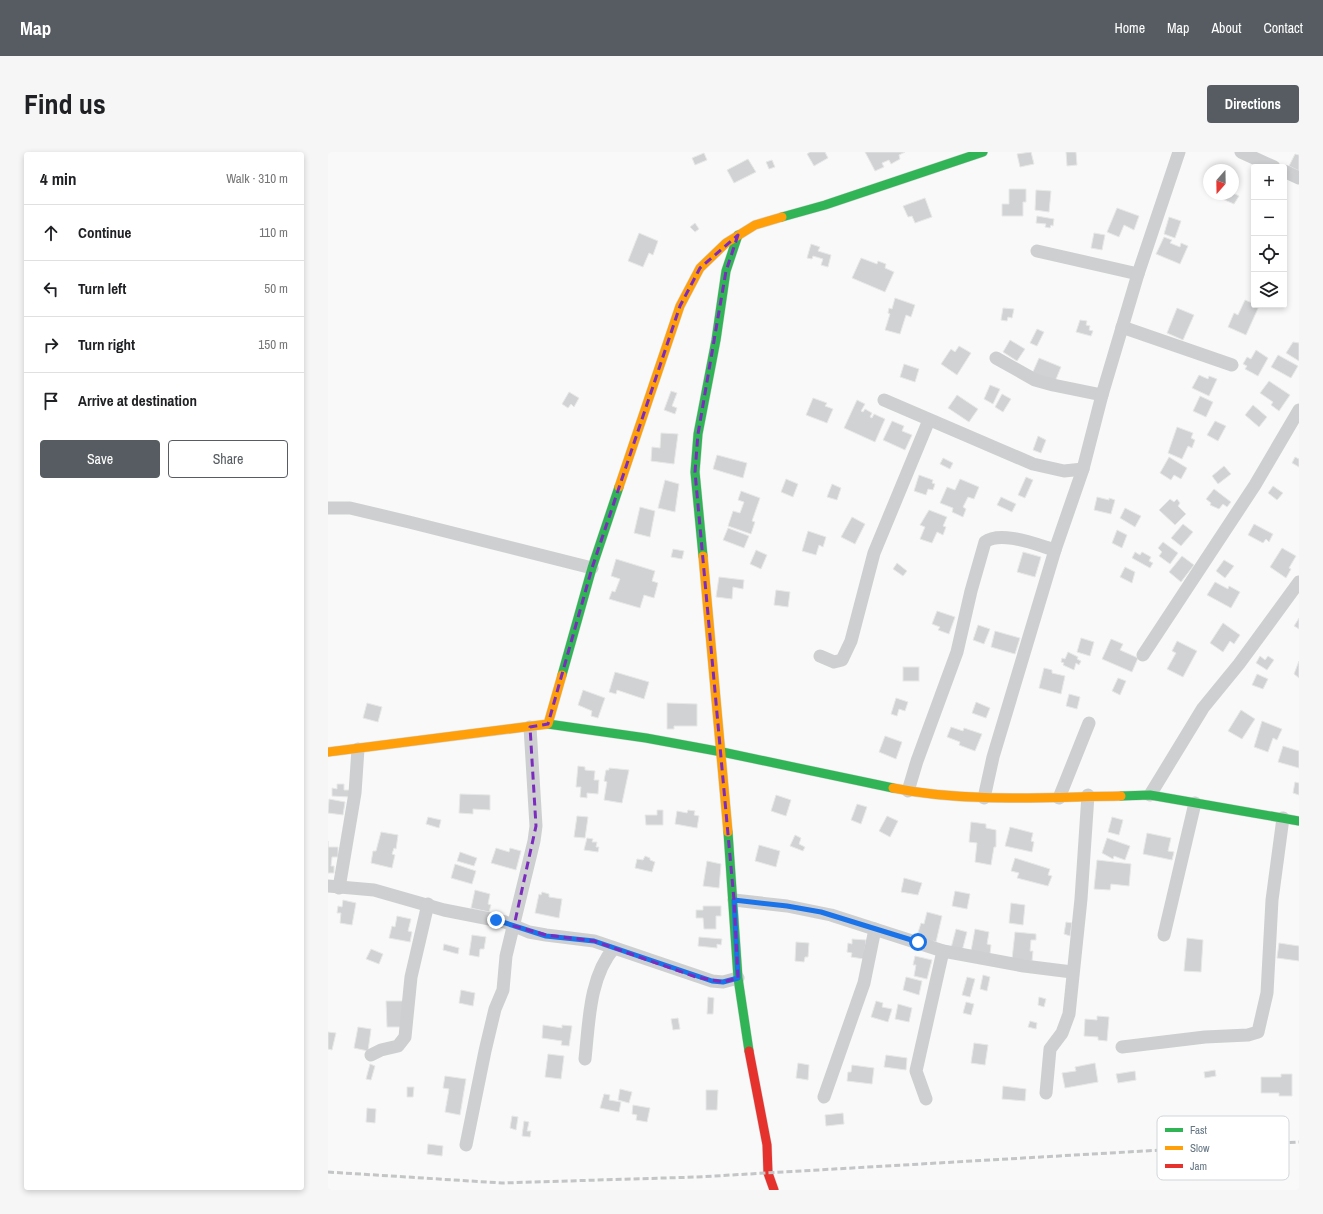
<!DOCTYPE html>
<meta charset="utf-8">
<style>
:root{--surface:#fff;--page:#f6f6f6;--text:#202124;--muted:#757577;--line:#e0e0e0;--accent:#565c61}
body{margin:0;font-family:"Archivo Narrow",sans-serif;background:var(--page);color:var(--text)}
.controls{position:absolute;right:12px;top:12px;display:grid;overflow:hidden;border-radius:4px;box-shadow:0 2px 6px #0003}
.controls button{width:36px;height:36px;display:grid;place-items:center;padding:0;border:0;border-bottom:1px solid var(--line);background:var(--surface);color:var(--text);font:20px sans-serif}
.compass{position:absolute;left:875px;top:12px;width:36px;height:36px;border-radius:50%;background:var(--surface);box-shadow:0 2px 6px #0003;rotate:200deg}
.stop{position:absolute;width:12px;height:12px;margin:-9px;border:3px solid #1a73e8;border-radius:50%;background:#fff}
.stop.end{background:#1a73e8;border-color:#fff;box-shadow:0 1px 4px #0008}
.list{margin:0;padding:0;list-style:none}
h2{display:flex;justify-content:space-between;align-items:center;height:52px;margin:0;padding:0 16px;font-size:17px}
h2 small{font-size:13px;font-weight:400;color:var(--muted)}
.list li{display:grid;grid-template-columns:26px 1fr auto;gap:12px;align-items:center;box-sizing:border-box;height:56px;padding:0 16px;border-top:1px solid var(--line)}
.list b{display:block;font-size:15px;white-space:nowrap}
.list em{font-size:13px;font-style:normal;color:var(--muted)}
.actions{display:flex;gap:8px;padding:12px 16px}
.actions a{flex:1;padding:9px 0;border:1px solid var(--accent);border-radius:4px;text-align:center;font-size:14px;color:var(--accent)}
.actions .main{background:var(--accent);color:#fff}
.icon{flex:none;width:22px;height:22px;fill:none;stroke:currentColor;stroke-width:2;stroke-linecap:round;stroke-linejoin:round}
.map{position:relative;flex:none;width:971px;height:1038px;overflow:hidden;border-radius:4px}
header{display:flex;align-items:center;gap:24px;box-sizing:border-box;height:56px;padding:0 20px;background:var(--accent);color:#fff}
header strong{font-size:19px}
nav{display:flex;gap:22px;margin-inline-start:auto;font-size:14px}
.intro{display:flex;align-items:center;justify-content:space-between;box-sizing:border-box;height:96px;padding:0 24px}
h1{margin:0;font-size:28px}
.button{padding:10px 18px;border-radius:4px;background:var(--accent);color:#fff;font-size:14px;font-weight:700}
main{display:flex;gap:24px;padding:0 24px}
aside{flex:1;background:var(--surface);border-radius:4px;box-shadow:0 2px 6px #0003}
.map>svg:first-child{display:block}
</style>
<header>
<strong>Map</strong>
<nav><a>Home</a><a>Map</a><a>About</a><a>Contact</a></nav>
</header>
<div class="intro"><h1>Find us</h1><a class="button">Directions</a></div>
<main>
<aside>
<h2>4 min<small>Walk · 310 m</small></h2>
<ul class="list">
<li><svg class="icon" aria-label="ahead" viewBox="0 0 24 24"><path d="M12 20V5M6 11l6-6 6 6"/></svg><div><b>Continue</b></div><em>110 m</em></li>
<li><svg class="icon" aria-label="left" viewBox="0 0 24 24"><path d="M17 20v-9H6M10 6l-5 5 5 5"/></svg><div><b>Turn left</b></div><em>50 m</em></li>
<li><svg class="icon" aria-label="right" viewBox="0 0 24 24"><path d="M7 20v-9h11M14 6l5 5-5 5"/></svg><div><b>Turn right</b></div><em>150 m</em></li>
<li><svg class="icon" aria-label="arrive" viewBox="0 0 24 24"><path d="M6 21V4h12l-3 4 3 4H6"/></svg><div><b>Arrive at destination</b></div></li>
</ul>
<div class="actions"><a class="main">Save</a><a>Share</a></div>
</aside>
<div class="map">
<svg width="971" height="1038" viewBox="0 0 971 1038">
<rect width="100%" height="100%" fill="#f9f9f9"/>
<g fill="#d0d2d3" stroke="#e8e8e8">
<polygon points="482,0 497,0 500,6 486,14 479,2"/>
<polygon points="537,0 577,0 571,3 572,7 563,12 561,8 554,11 556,15 547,19"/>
<polygon points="703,0 706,12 692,15 689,2"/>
<polygon points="738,0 748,0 749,13 739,14"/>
<polygon points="376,1 379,8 367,13 364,6"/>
<polygon points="967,2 971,3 971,19 961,14"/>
<polygon points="420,7 428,20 406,31 399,18"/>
<polygon points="444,8 447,15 441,17 438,10"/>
<polygon points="681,37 698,37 698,50 695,50 695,64 674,64 674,52 681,52"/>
<polygon points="708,38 723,39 721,60 707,58"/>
<polygon points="905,41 911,44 906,52 892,46 894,42"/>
<polygon points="597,46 604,65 587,71 584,64 580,65 575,54"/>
<polygon points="789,56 811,64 806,78 796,73 791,85 779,80"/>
<polygon points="709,64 726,67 725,74 723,73 722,76 717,75 718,72 708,71"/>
<polygon points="841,65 853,69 847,86 836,82"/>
<polygon points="367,71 371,77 367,80 362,75"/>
<polygon points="311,81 330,89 325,103 321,101 315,115 300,109"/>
<polygon points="766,81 777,83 774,98 763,96"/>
<polygon points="836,85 844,88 842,91 852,95 853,91 860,94 852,112 828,102"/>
<polygon points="483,92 492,95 490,99 503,103 500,115 493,113 495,107 485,104 484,107 479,106"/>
<polygon points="533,106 549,112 550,109 558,112 557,116 566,120 557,140 524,126"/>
<polygon points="567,146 587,153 583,165 578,163 572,182 557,178 562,162 560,161 561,156 564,157"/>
<polygon points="917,148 931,154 918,183 900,175 906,161 910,163"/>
<polygon points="675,156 686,157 684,166 680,165 679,169 673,168"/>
<polygon points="849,156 866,163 855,188 839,181"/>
<polygon points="752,168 759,169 758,173 762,174 761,178 765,179 763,184 748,180"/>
<polygon points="709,177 716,180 709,194 702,191"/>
<polygon points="682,188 697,197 689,209 675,200"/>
<polygon points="965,190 971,191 971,209 958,201"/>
<polygon points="631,194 643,201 629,223 613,212 623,197 627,200"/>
<polygon points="928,198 940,206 930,224 917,217 919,214 915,212 919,205 923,207"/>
<polygon points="950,203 970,214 963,226 943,215"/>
<polygon points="711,206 733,215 726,232 704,222"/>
<polygon points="576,212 591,217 587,230 572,225"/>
<polygon points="871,223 880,227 881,224 889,227 881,244 864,236"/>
<polygon points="941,229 962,243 951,259 943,253 945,250 932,241"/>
<polygon points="662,233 672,237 665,252 656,247"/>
<polygon points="343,239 349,241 344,254 349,256 347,262 336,258"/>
<polygon points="241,240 251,246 246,255 243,252 240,256 234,252"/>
<polygon points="674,242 683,247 675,260 667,255"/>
<polygon points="629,243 650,257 641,270 620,256"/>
<polygon points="872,244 885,250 878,265 865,259"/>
<polygon points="485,246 499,251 497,254 505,257 499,271 478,263"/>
<polygon points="529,248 537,252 533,259 535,260 537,257 544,261 542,265 544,266 546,262 557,267 547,290 516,276"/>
<polygon points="925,253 939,265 931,275 917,263"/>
<polygon points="564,269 576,274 574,279 584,283 577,298 555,288"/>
<polygon points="887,269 898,274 890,289 879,283"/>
<polygon points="849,275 865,281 863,286 867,288 864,296 860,294 854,307 840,301"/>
<polygon points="333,281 350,282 346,312 323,309 324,295 332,296"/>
<polygon points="710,284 718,288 713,301 705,298"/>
<polygon points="389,303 419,311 415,326 385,317"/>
<polygon points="841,305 859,316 853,327 846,323 843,328 832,321"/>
<polygon points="967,305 971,307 971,315 964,311"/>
<polygon points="615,306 625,311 622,317 612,312"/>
<polygon points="896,314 903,322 890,332 884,324"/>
<polygon points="591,323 605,328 604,331 607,332 605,338 600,337 598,343 586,339"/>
<polygon points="698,325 705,328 697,346 690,343"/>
<polygon points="458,327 470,332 465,345 453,340"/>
<polygon points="632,327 651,335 646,347 640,345 635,355 638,357 635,365 624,360 625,356 612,351 619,335 627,338"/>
<polygon points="337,328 351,332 347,360 330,356"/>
<polygon points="504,332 513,336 509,348 499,345"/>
<polygon points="945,334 955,341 949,348 940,341"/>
<polygon points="886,337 903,350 899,355 895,352 891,357 882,353 883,351 878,347"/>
<polygon points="413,339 432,346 424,369 427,370 423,382 400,374 405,359 412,361 416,350 410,348"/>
<polygon points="673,345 688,352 684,360 669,353"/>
<polygon points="769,345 781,348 781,346 787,348 783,362 766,358"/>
<polygon points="842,347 846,350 849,347 852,351 850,354 858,362 847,373 831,358"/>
<polygon points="312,355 327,359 322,385 306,381"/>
<polygon points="797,356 813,364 807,375 792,366"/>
<polygon points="601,358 619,365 615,374 618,375 615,383 609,380 604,391 592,387 597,375 592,373"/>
<polygon points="524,365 537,372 527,392 513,385"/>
<polygon points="855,372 865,380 853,394 843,386"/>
<polygon points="926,372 945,382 941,390 938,387 935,391 920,383"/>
<polygon points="400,376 421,384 416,396 395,388"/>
<polygon points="789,378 799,383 794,396 784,391"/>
<polygon points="480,379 498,385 495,395 491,393 488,403 474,399"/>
<polygon points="835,390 850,401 842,412 831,404 834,400 830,396"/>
<polygon points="954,396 968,404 961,416 963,417 958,426 942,415"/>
<polygon points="345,397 356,399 354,407 343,405"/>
<polygon points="428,398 439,403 433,417 422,412"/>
<polygon points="695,400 713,405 707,425 689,420"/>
<polygon points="807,400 812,403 814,400 823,405 821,409 825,411 822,416 804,406"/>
<polygon points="854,404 866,413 853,430 841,420"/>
<polygon points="288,407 327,419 324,429 330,431 326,446 316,443 312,456 281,447 284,439 287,440 292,427 283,424"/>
<polygon points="896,408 906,414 897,426 888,419"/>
<polygon points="569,411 579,419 575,424 565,417"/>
<polygon points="797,415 807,420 804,431 792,425"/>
<polygon points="391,425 416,428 415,437 405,435 404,447 388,445"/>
<polygon points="887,430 900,437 901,434 912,440 903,456 879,443"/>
<polygon points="448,438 462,440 460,455 446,453"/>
<polygon points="609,459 627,465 621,482 610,478 612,475 604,472"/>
<polygon points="971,466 971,477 966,474"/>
<polygon points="895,471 912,483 906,492 902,489 895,500 882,491"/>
<polygon points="650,473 662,477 656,492 645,488"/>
<polygon points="667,479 692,486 687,502 663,495"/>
<polygon points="753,486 766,490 762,504 749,500"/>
<polygon points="783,487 795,492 792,498 810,506 804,520 774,507"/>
<polygon points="849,489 869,499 855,525 839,517 848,501 844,499"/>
<polygon points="740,500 750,505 749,507 753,509 751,513 748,511 746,518 735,513 736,511 733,510 734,506 737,507"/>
<polygon points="932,504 937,508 940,504 946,508 939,518 928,511"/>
<polygon points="971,509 971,526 966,522"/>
<rect x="575" y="515" width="16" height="14"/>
<polygon points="716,516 724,518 724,521 737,524 733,542 711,536"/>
<polygon points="287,520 321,530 316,547 289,538 288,542 281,540"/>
<polygon points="929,522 940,527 935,537 924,533"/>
<polygon points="790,526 798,529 792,543 784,539"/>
<polygon points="255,538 277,546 270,566 263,564 264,559 250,553"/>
<polygon points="741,542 752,545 749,557 738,554"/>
<polygon points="568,546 580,550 577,559 571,557 569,564 563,562"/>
<polygon points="648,550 662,556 658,566 644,561"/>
<polygon points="39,551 54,555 50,570 35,566"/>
<polygon points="339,551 369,552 369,574 346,574 346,577 339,577"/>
<polygon points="913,558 927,567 914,587 900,579"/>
<polygon points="934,569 954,577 949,588 945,586 940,600 926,595"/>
<polygon points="623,575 635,579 636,576 654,582 647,599 631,593 632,590 619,585"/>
<polygon points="557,584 574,590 568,607 551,600"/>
<polygon points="955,594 971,599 971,616 950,610"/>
<polygon points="250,614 257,615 257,618 267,619 266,628 271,628 270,642 259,641 259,646 252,645 253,635 248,635"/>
<polygon points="281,616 301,618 294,651 276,648 279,630 276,629 278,618 281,618"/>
<polygon points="967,630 971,631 971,643 965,641"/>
<polygon points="9,632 16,632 16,638 22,638 22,645 4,644 4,636 9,637"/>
<polygon points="132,642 162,643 162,658 145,657 145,662 131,661"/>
<polygon points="448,643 463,648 458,664 443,659"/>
<polygon points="1,647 17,650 15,663 0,661"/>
<polygon points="529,652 539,655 533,672 523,668"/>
<polygon points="329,658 335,658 335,673 318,673 317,663 329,663"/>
<polygon points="360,658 367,659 366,663 371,664 369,676 347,672 349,659 359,661"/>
<polygon points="249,664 260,665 257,686 246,685"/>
<polygon points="559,664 570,669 562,685 551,679"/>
<polygon points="100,665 113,668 111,676 98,672"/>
<polygon points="784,665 795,668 791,683 780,680"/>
<polygon points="643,670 658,672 658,676 668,678 668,695 666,695 663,713 647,710 649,691 641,690"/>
<polygon points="682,675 705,681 703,689 706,690 704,700 677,694"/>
<polygon points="53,680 70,683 68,697 66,696 64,702 67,703 64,716 43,711 45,699 48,699"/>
<polygon points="819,681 843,686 840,699 846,700 844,708 815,702"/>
<polygon points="467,683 473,686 471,692 477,695 475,699 462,694"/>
<polygon points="259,686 265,687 264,690 269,690 268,695 271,695 270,700 256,698"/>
<polygon points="779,686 802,694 797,708 786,704 785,707 774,701"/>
<polygon points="0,689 0,695 10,695 10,705 4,705 3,714 6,714 6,721 0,721"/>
<polygon points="431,693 452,699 448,715 427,709"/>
<polygon points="168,696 181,700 182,696 193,699 188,718 163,711"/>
<polygon points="132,700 149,706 146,714 129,709"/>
<polygon points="317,704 322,706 322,708 327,710 324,720 307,716 309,707 315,708"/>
<polygon points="687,706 722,717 720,723 724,724 720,734 689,726 691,721 683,719"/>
<polygon points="769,708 803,712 801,734 783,732 782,738 766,737"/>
<polygon points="379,709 393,712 391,736 375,734"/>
<polygon points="127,712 148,719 144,732 123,726"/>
<polygon points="576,726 594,731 590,743 573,740"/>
<polygon points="147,738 162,742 160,752 163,753 161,760 143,756"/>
<polygon points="627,739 642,742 639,757 624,754"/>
<polygon points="214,740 221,742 221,745 234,747 231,766 207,761 211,742 213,743"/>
<polygon points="15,748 28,751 24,773 12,771 13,761 9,761 10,754 14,755"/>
<polygon points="683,751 697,753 695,773 681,771"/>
<polygon points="375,754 393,754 393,764 388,764 388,777 376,777 375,766 368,766 368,758 375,758"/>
<polygon points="599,760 614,764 608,790 605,789 604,792 588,787 593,771 596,772"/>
<polygon points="69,764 83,767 80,779 84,780 82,790 61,786 64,774 67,775"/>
<polygon points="738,770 744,771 742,784 736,782"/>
<polygon points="628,777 639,780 634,799 623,796"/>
<polygon points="647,777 661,780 659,792 663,793 662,802 643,799"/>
<polygon points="687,780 708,782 708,788 703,788 702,799 705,799 704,809 684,807"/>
<polygon points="144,783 158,785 156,797 152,797 151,805 141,803"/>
<polygon points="371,785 394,787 393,793 389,792 389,796 370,794"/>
<polygon points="859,786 875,788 873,820 856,819"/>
<polygon points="524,787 538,788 536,807 523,805 524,801 519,800 520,791 524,792"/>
<polygon points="468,790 481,791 480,805 477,805 476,810 467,809"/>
<polygon points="951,791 971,794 971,809 949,806"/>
<polygon points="116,792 131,796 130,802 115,798"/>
<polygon points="43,797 55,802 51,812 38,807"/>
<polygon points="587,804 604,808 599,827 586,824 588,813 585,813"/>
<polygon points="655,823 662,825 659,839 652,837"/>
<polygon points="578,825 594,829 591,843 575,838"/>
<polygon points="639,825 647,827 642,845 634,843"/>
<polygon points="133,838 147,841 145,854 131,851"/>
<polygon points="380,845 386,846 385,862 379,862"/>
<polygon points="711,845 718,847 716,855 710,853"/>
<polygon points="58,849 75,849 75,875 59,875"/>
<polygon points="548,849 555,851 554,855 564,857 560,870 543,865"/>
<polygon points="638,850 646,852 643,863 635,861"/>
<polygon points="570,852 584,856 581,870 567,867"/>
<polygon points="769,864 781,865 779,889 770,888 770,885 756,884 757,867 769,868"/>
<polygon points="350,866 352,877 345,878 343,867"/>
<polygon points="702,869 709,871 708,877 700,875"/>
<polygon points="215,873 234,876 234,873 244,874 241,894 233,893 234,889 214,886"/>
<polygon points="30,875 43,877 40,899 26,896"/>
<polygon points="0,880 8,881 4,898 0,897"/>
<polygon points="646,891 660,893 657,913 643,911"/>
<polygon points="220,902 236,904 233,927 217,925"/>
<polygon points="558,903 579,906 578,918 556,915"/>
<polygon points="470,911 481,913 480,928 468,926"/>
<polygon points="767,911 770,930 737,936 734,921 748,919 747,915"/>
<polygon points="42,912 47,914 43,928 38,927"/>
<polygon points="524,913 546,916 544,932 519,929 520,920 523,920"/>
<polygon points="887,918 888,924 877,926 876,920"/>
<polygon points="807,919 808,928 790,931 788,922"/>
<polygon points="953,922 964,922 964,944 951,944 951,941 933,941 933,925 953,925"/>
<polygon points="117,924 138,927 132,963 117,960 121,937 115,936"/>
<polygon points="675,934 698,937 697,949 674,947"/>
<polygon points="79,935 86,935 85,945 79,945"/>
<polygon points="292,937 304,940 301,951 290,948"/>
<polygon points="378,938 390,938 389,958 378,958"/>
<polygon points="276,942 282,943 281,948 293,950 291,960 272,956"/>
<polygon points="305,953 322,956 319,970 308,968 309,963 304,962"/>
<polygon points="39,956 48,957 47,971 38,970"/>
<polygon points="515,961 516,972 498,974 497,963"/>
<polygon points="184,964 190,965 188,978 182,976"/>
<polygon points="196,969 201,970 199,979 203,979 202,985 194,984"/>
<polygon points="100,992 115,994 114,1004 99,1002"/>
</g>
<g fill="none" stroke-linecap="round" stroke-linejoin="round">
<g stroke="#d5d6d7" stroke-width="10">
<g id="fast">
<polyline points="454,65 497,53 655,0"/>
<polyline points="375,404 367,320 370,282 388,188 398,119 410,83"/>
<polyline points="234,523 264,416 291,335"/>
<polyline points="220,572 318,586 394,600 565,636"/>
<polyline points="793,644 822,643 971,669"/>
<polyline points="400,680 410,826 421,899"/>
</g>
</g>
<g stroke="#d5d6d7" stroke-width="10">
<g id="slow">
<polyline points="291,335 352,154 372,116 398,91 427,73 454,65"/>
<polyline points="375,404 400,680"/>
<polyline points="0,600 220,572 234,523"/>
<path d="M565,636C640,651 717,645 793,644"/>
</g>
</g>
<g stroke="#d5d6d7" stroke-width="10">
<polyline id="jam" points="421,899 439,993 440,1021 446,1038"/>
</g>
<g stroke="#cecfd0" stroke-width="13">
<polyline points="913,0 946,15"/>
<polyline points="956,19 971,26"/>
<polyline points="709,99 810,122"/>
<polyline points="794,175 904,213"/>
<polyline points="668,206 707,228 725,233 774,243"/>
<polyline points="556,248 705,312 736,319 755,317"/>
<polyline points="0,356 22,356 81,370 264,416"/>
<polyline points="815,503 927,333 971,258"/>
<polyline points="492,504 506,510 514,508 523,489 546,401 601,268"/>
<path d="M580,639L589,609L629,500L643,439L657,390C673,378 709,393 727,398"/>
<polyline points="822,643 875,556 911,512 971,430"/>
<polyline points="656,646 665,605 727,398 755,317 774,243 810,122 851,0"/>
<polyline points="731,646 761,571"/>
<polyline points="0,734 46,738 116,758 177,770 201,780 218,783 266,789 384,829 395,830 410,826"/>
<polyline points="11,736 27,641 30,597"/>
<polyline points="406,748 459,754 503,763 615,799 696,814 744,820"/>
<polyline points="836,783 867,651"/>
<polyline points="794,895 877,885 920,883 930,880 939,841 944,748 955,666"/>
<polyline points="43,903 53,898 70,894 77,885 83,825 100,752"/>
<path d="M257,907C261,871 261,825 286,796"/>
<polyline points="718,941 722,897 734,881 741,862 753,747 760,643"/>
<polyline points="496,945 536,831 547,777"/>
<polyline points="598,947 588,919 615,799"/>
<polyline points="138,993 157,899 167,857 175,838 178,804 206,689 208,674 202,575"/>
</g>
<use href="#fast" stroke="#30b455" stroke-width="9"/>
<use href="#slow" stroke="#ff9f0a" stroke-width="9"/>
<use href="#jam" stroke="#e5322d" stroke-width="9"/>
<polyline stroke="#c3c5c6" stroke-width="3" stroke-dasharray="6 3" stroke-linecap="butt" points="0,1020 174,1031 369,1025 971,990"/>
</g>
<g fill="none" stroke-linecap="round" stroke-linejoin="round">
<polyline stroke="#1a73e8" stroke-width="5" points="168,768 218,784 266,789 384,829 395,830 410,826 406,748 459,754 493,760 590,790"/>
</g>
<path fill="none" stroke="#7b2cbf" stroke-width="3" stroke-dasharray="8 5" stroke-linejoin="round" d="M410,83L398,119L370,282L367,320L406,748L410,826L395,830L368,825L266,789L218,783L186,774L208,674L202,575L220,572L264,416L352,154L372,116Z"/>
<rect x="829" y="964" width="132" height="64" rx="6" fill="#fff" stroke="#d1d6da" stroke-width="1"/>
<rect x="837" y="976" width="18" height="4" fill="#30b455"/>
<rect x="837" y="994" width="18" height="4" fill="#ff9f0a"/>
<rect x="837" y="1012" width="18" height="4" fill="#e5322d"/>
<g font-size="11" fill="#657683">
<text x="862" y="982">Fast</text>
<text x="862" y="1000">Slow</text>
<text x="862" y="1018">Jam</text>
</g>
</svg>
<div class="controls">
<button>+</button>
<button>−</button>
<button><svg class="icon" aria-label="locate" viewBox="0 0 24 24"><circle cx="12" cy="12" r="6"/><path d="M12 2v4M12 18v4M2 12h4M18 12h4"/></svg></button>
<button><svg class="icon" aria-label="layers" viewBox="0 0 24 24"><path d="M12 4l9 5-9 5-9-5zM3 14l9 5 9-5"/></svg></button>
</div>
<svg class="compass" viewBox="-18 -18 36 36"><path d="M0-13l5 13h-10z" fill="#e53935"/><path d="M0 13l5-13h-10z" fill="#757577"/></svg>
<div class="stop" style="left:590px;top:790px"></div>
<div class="stop end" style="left:168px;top:768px"></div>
</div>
</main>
